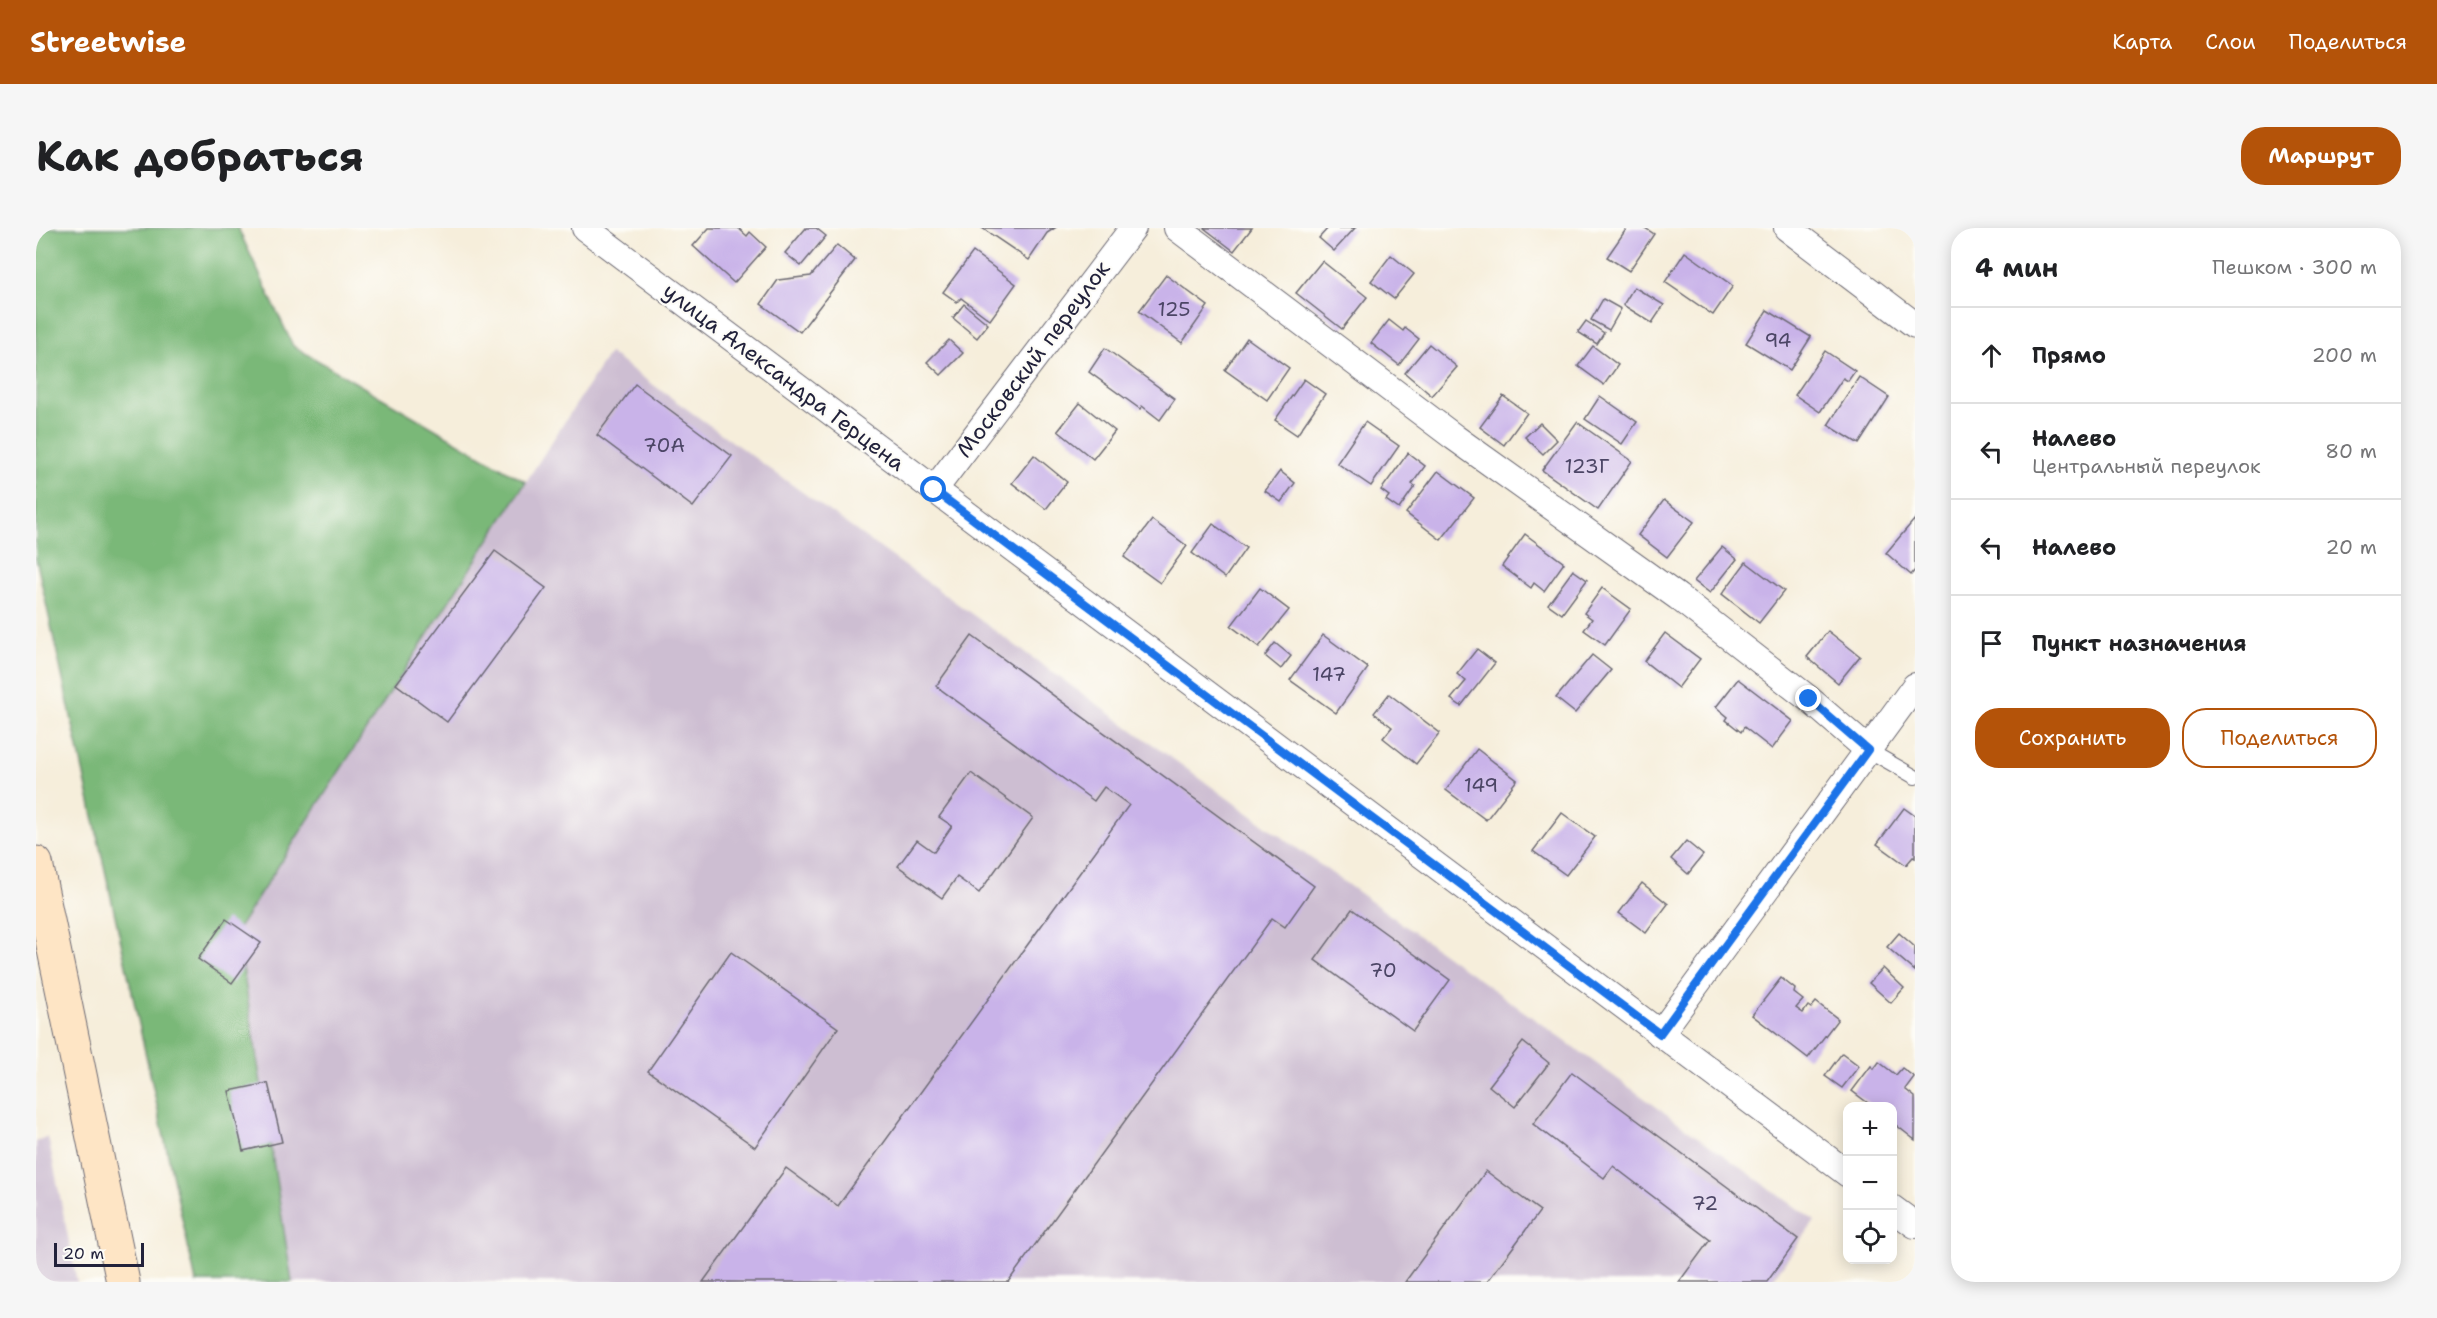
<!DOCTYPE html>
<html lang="ru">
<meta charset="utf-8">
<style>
:root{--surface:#fff;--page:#f6f6f6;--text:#202124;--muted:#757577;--line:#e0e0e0;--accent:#b45309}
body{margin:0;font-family:"Shantell Sans",sans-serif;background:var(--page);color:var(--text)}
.controls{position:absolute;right:18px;bottom:18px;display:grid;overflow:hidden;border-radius:12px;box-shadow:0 3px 15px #0003}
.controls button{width:54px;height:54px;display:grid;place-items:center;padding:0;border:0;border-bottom:2px solid var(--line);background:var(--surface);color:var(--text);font:30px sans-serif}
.scale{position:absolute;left:18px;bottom:15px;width:90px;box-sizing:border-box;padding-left:6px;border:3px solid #22223b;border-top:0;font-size:16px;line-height:21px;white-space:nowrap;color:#22223b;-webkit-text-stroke:4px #fdfcf7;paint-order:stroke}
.stop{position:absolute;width:18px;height:18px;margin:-14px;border:4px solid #1a73e8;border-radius:50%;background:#fff}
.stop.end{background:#1a73e8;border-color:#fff;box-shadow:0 2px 6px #0008}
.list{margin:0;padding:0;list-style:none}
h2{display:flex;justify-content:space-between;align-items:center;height:78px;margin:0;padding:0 24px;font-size:26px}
h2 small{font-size:20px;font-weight:400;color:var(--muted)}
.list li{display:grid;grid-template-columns:39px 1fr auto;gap:18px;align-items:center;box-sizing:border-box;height:96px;padding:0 24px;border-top:2px solid var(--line)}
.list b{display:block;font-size:22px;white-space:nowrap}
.list p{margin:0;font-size:20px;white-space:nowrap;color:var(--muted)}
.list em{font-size:20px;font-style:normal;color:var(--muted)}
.actions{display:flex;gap:12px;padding:18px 24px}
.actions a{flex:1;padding:14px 0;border:2px solid var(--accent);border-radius:24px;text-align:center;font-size:21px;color:var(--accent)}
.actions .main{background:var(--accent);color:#fff}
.icon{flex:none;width:33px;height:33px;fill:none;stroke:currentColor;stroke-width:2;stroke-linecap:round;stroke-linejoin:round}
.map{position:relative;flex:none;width:1879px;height:1054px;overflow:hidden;border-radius:24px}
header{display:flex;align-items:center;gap:36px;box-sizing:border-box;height:84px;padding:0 30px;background:var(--accent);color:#fff}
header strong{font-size:28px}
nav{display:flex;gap:33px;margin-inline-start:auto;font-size:21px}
.intro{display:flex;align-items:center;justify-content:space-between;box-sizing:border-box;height:144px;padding:0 36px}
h1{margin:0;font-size:42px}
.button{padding:15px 27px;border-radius:24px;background:var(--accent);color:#fff;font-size:21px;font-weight:700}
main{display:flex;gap:36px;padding:0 36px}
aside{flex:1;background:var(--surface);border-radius:24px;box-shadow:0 3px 15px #0003}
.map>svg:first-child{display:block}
</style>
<header>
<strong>Streetwise</strong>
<nav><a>Карта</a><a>Слои</a><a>Поделиться</a></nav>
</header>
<div class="intro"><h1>Как добраться</h1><a class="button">Маршрут</a></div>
<main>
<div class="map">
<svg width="1879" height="1054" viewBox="0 0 1879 1054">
<rect width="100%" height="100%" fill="#fdfcf7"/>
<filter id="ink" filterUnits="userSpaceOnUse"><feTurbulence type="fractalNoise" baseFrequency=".0167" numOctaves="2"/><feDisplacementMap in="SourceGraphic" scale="12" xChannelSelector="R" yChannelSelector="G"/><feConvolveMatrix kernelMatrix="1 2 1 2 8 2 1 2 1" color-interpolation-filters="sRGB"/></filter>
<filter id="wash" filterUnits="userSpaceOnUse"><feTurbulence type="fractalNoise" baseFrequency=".008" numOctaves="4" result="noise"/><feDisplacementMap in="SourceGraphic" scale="24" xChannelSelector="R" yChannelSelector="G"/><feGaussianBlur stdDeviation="1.35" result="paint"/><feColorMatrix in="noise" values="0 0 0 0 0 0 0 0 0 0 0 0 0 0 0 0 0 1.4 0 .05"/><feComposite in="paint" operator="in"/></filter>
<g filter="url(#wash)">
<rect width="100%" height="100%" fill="#f6eedb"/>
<g fill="#cdbed2">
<polygon points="573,125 1779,993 1735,1054 256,1054 201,702"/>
<polygon points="12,909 41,1054 0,1054 0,914"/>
</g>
<polygon fill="#7ab878" stroke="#4e6d5a" stroke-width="1.5" points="0,0 202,0 257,118 490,254 201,702 256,1054 160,1054 0,330"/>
<g id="blocks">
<g fill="#c9b3e9">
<polygon points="673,0 702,0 711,8 714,4 730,19 698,55 657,18"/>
<polygon points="770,0 780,0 790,8 765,38 749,25"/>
<polygon points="946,0 1019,0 1011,5 993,32"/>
<polygon points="1168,0 1216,0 1198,23"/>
<polygon points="1292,0 1319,0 1298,23 1283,10"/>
<polygon points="1591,0 1609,0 1618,6 1593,43 1571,29"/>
<polygon points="801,17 819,32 764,104 725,76 742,52 775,48"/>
<polygon points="937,24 980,56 954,92 925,70 921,74 907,64"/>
<polygon points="1649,24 1697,58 1677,87 1629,54"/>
<polygon points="1355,27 1378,46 1358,71 1335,53"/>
<polygon points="1286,33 1331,69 1306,101 1260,65"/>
<polygon points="1130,47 1172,78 1146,115 1103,83"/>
<polygon points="1598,59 1628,77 1616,95 1587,77"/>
<polygon points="1567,71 1585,81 1573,102 1555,92"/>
<polygon points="928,76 952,96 941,110 917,90"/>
<polygon points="1731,82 1775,109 1754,142 1710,115"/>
<polygon points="1353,92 1367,103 1369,100 1383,111 1363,137 1335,115"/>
<polygon points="1550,93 1568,105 1561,116 1542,104"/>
<polygon points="1211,110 1253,140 1231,172 1189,142"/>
<polygon points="913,112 927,125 905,147 891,134"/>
<polygon points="1393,116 1421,139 1396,168 1369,145"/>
<polygon points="1557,118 1582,137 1568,157 1542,138"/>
<polygon points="1069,120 1139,171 1124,192 1106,178 1104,181 1053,144"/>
<polygon points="1789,123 1819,143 1812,153 1807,150 1784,184 1759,167"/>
<polygon points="1823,149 1853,169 1823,216 1792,197"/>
<polygon points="1268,151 1289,166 1261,207 1239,192"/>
<polygon points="599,156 696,228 657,279 561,207"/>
<polygon points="1467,168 1491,185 1468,217 1444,199"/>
<polygon points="1564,168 1601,194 1586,216 1549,191"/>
<polygon points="1044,175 1079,203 1057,231 1022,203"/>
<polygon points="1329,194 1363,218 1335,258 1301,235"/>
<polygon points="1541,194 1596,233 1562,282 1506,242"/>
<polygon points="1504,195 1521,212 1507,226 1489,209"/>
<polygon points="1372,225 1389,238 1376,256 1379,258 1363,281 1350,272 1353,268 1345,262"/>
<polygon points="998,227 1031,254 1010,281 976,255"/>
<polygon points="1244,243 1259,255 1245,274 1229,263"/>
<polygon points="1402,243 1438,270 1405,312 1370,285"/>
<polygon points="1628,272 1658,294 1631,329 1602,307"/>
<polygon points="1879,291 1879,342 1875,347 1850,325"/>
<polygon points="1116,292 1151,318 1124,355 1088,329"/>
<polygon points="1177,296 1210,320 1189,350 1156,325"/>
<polygon points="1489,306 1528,335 1508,363 1498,355 1495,360 1466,338"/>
<polygon points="1686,319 1701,331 1674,365 1658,353"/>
<polygon points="459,323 510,360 411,494 360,456"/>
<polygon points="1710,334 1748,363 1723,395 1686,366"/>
<polygon points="1537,342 1551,352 1526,386 1512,376"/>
<polygon points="1224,360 1253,382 1223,419 1195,398"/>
<polygon points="1566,360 1595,381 1569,417 1548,402 1556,391 1548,385"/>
<polygon points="1792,403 1824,428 1802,455 1771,429"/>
<polygon points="1629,405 1664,431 1642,460 1608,433"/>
<polygon points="1287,407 1332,440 1300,485 1254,452"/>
<polygon points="936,408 1278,658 1249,699 1236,690 972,1054 667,1054 750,940 802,978 1093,577 1068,559 1058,573 900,458"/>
<polygon points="1239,415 1255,428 1245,441 1229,428"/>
<polygon points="1441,421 1459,435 1425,478 1415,471 1430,453 1421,446"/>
<polygon points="1556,427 1575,442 1539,485 1520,470"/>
<polygon points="1702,451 1757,493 1736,521 1708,499 1705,504 1690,492 1692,489 1680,479"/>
<polygon points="1353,466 1404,505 1380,536 1347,510 1356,499 1338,485"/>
<polygon points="1441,521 1481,552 1450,592 1410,562"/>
<polygon points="935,545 997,590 943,665 921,649 906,670 862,638 881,612 898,624 916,598 903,589"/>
<polygon points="1868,580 1879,588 1879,630 1877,629 1870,637 1841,616"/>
<polygon points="1526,585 1559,609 1530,647 1497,623"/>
<polygon points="1650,613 1667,627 1652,646 1635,631"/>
<polygon points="1606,655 1632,676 1610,705 1583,685"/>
<polygon points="1316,681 1414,752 1377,803 1279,732"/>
<polygon points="190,691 225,715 196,755 162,731"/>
<polygon points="1863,705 1879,719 1879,743 1851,719"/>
<polygon points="695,724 802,800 719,919 612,843"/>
<polygon points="1847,740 1868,760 1855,775 1833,755"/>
<polygon points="1745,750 1759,761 1758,765 1767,772 1760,780 1767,785 1772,778 1775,780 1780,774 1802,791 1772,830 1716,787"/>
<polygon points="1487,814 1513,835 1479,879 1453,858"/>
<polygon points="1806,825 1823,838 1806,860 1789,848"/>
<polygon points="1843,834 1860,847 1866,840 1878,849 1869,861 1879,869 1879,912 1856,894 1856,878 1836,878 1816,863 1835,838 1838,841"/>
<polygon points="1536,844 1762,1011 1731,1054 1643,1054 1674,1012 1577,938 1568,950 1497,896"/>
<polygon points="232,855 246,914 207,923 193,863"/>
<polygon points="1450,943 1504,983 1451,1054 1369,1054"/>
</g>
</g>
</g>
<g filter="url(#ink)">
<use href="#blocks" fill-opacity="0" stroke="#6c6973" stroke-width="1.5"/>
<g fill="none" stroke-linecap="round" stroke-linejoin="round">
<g stroke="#6c6973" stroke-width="16">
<polyline id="service" points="1832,522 1879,549"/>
</g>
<g stroke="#6c6973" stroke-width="28">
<g id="minor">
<polyline points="549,0 1812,946"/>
<polyline points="1141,0 1418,209 1642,369 1773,471 1832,522"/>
<polyline points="1751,0 1879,97"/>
<polyline points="898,262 1097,0"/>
<polyline points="1624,806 1879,458"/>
<polyline points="1856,980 1879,997"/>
</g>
</g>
<g stroke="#6c6973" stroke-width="35">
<polyline id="secondary" points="0,635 87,1054"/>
</g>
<use href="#service" stroke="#fff" stroke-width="14"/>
<use href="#minor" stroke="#fff" stroke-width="26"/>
<use href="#secondary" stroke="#fee5c5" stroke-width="33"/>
</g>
</g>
<g fill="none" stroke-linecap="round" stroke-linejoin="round" filter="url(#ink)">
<polyline stroke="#1a73e8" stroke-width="8" points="898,262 1624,806 1832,522 1773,471"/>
</g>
<g text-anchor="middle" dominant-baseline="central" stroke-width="4.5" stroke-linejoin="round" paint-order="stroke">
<g font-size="20" fill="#4c4666">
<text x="1138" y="81">125</text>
<text x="1742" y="112">94</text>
<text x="628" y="217">70А</text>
<text x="1551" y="238">123Г</text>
<text x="1293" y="446">147</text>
<text x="1445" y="557">149</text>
<text x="1347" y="742">70</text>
<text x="1669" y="975">72</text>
</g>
<g font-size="22" fill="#22223b" stroke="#fdfcf7">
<text transform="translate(997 131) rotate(-53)">Московский переулок</text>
<text transform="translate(748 149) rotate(37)">улица Александра Герцена</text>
</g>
</g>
</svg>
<div class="controls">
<button>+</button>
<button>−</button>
<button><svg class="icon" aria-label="locate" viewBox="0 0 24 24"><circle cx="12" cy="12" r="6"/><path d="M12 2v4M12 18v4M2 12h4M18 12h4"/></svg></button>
</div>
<div class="scale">20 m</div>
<div class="stop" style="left:898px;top:262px"></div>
<div class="stop end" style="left:1773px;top:471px"></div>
</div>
<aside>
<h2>4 мин<small>Пешком · 300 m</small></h2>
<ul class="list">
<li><svg class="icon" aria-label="ahead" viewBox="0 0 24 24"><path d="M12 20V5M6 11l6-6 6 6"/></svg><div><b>Прямо</b></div><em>200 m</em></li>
<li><svg class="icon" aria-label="left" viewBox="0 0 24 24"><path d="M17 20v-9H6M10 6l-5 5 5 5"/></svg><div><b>Налево</b><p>Центральный переулок</p></div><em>80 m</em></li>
<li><svg class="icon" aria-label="left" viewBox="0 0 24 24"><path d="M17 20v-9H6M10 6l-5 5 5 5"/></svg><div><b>Налево</b></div><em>20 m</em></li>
<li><svg class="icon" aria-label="arrive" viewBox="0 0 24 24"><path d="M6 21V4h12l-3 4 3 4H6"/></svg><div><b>Пункт назначения</b></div></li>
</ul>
<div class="actions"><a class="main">Сохранить</a><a>Поделиться</a></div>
</aside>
</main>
